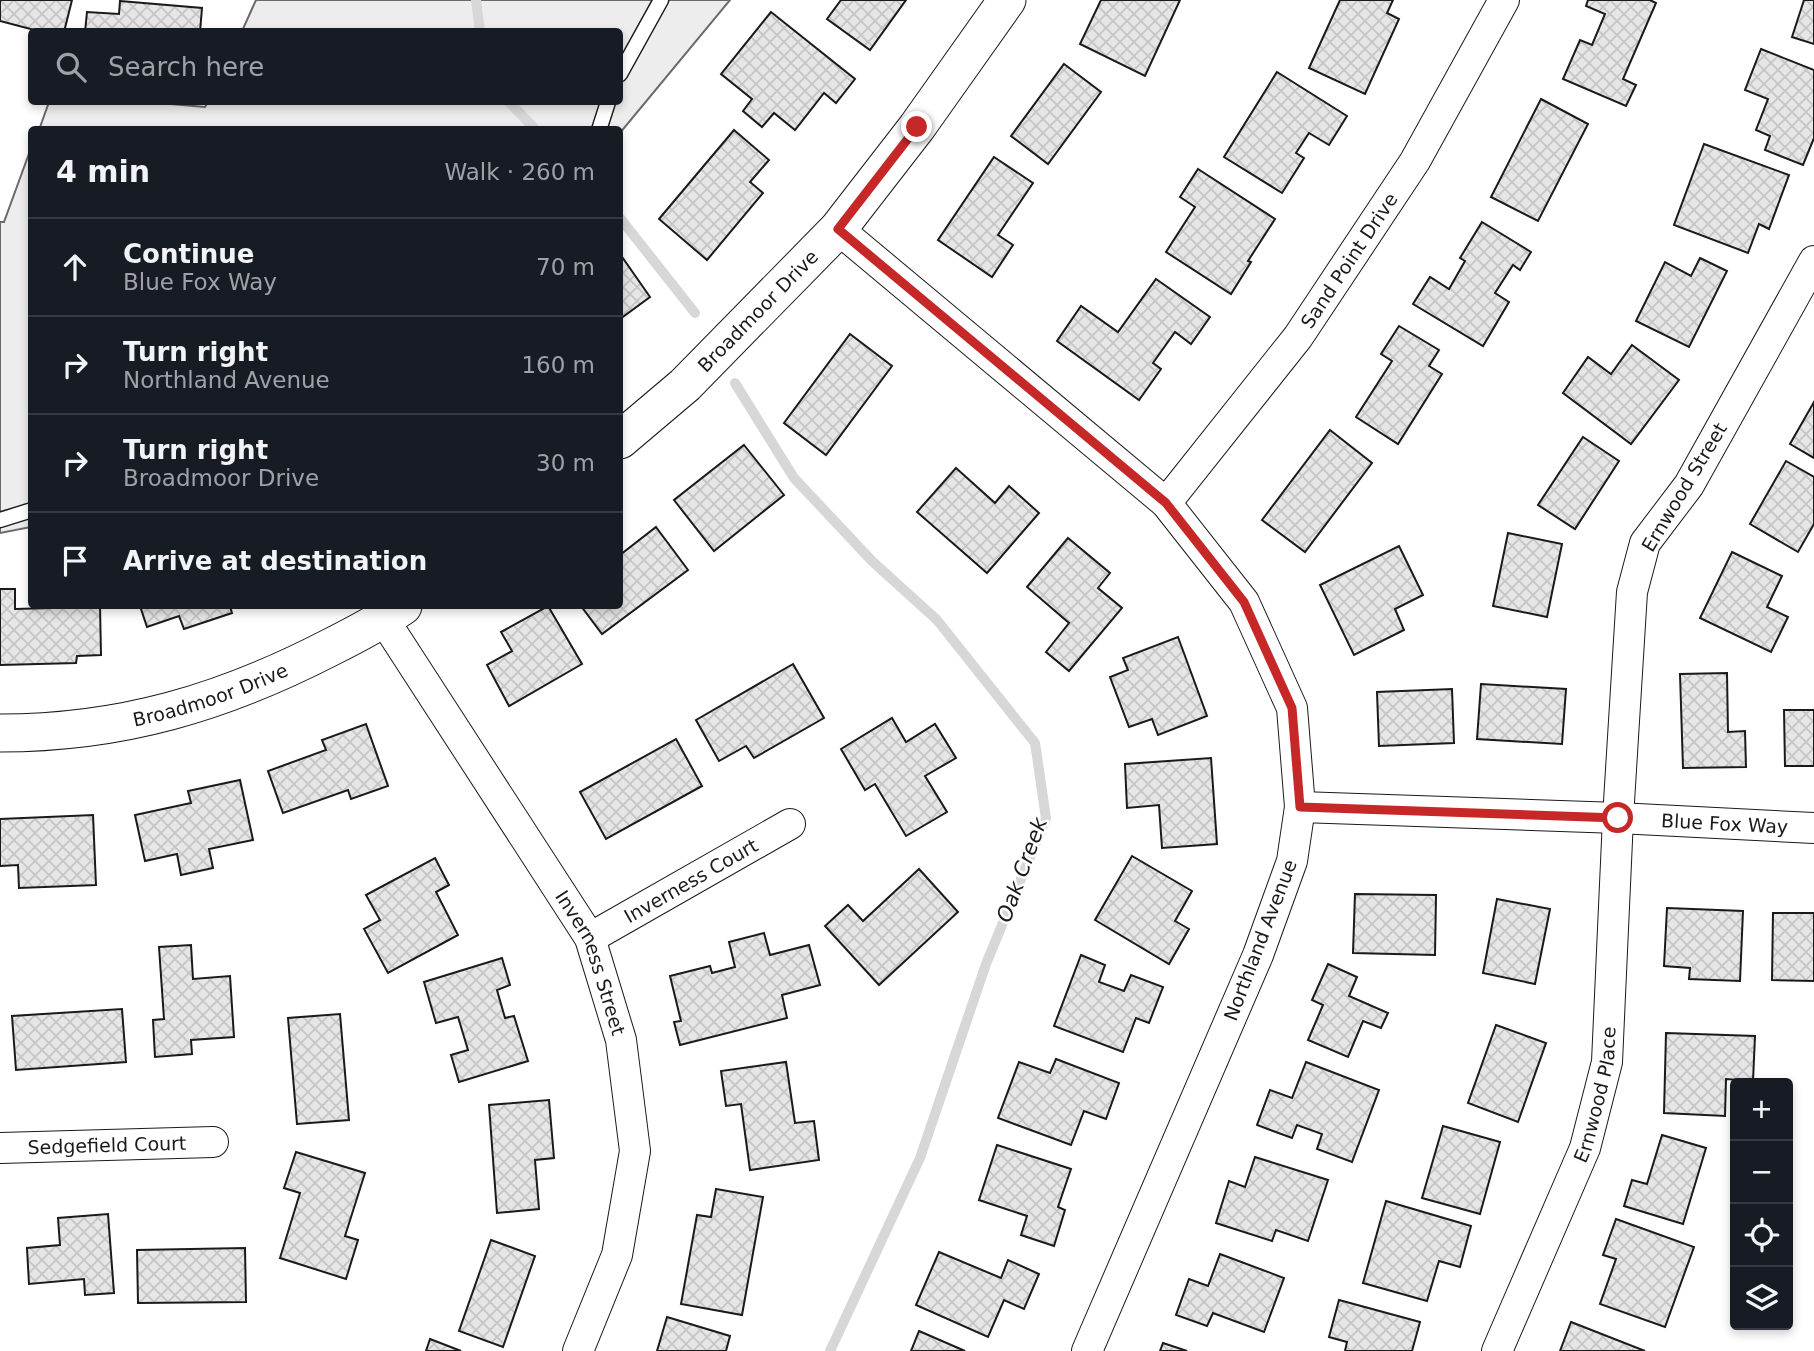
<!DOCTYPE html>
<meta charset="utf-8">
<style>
:root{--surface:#171b24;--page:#20242c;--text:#f1f3f6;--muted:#9ea1a6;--line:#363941}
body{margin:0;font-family:"DejaVu Sans",sans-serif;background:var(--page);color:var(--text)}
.controls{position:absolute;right:21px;bottom:21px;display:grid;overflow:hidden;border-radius:7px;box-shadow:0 4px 10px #0003}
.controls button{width:63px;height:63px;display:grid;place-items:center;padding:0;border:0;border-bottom:2px solid var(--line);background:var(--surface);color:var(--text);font:35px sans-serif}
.stop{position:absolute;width:21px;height:21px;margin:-16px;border:5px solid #c62828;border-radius:50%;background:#fff}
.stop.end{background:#c62828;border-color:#fff;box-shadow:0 2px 7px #0008}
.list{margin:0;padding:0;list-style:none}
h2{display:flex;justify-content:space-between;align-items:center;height:91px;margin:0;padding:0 28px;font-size:30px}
h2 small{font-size:23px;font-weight:400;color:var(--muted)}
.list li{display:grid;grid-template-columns:46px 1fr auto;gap:21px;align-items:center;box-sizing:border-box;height:98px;padding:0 28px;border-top:2px solid var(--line)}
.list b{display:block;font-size:26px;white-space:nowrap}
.list p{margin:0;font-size:23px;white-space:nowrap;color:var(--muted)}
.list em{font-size:23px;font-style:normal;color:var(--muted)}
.icon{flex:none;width:38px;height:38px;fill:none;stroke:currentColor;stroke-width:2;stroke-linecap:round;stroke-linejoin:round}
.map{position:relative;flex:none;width:1814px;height:1351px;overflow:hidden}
.search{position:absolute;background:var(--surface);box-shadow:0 4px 10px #0003;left:28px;top:28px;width:595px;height:77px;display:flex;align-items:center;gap:18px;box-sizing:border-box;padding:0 24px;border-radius:7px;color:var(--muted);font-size:26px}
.panel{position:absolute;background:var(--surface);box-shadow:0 4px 10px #0003;left:28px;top:126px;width:595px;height:483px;border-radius:7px}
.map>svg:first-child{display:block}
</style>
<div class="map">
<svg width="1814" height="1351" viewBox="0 0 1814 1351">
<defs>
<pattern id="building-cross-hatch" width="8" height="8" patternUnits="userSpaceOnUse" patternTransform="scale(1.75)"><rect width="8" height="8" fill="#e6e6e6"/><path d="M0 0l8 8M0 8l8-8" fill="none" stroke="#c5c5c5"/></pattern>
</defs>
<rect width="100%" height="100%" fill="#fff"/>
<g fill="#ededed" stroke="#6a6a6a" stroke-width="2">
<polygon points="256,0 730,0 620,133 620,130 39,130 49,102 147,102 205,107 208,102 620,102 620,32 242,31"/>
<polygon points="31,148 31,527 0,533 0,222 4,222"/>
</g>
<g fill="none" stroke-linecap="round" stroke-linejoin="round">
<g stroke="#d7d7d7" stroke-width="10">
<polyline points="476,0 480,32"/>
<polyline points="509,102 536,130"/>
<polyline points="620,218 695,313"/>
<polyline points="735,383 794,478 872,561 937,620 1035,743 1046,818 986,964 920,1158 830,1351"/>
</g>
</g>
<g fill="url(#building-cross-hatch)" stroke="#1a1a1a" stroke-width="2">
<polygon points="0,0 72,0 64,32 42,32 0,21"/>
<polygon points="841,0 906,0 870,50 827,19"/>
<polygon points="1101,0 1180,0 1145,76 1080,44"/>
<polygon points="1340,0 1393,0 1387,13 1399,19 1365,94 1309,68"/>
<polygon points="1588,0 1650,0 1656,3 1623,79 1636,85 1626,106 1563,79 1580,40 1592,45 1605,14 1586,6"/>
<polygon points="1804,0 1814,0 1814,44 1792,37"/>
<polygon points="120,1 202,8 200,32 85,32 87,12 119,14"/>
<polygon points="771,12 855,79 836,103 824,93 795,130 774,113 762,127 743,111 752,99 721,74"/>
<polygon points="1761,49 1814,70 1814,138 1803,165 1765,150 1770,136 1756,130 1768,99 1745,90"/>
<polygon points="1064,64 1101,92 1048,164 1011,136"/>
<polygon points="1277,72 1347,116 1329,145 1309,133 1296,153 1304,158 1282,193 1224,157"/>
<polygon points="1541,99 1588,124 1538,221 1491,197"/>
<polygon points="734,130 769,160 750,182 763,193 707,260 659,219"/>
<polygon points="1704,144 1789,175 1769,229 1759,224 1748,253 1674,225"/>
<polygon points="994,157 1033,183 998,235 1013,245 992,277 938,240"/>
<polygon points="1198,169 1275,219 1248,261 1251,262 1231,294 1166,252 1195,207 1180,197"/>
<polygon points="1482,222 1531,252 1520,270 1513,265 1495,293 1509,302 1483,346 1413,304 1430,277 1449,289 1465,261 1460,258"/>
<polygon points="620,254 650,297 620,319"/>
<polygon points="1700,258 1727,271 1689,347 1636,321 1665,262 1691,276"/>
<polygon points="1156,279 1210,317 1191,344 1175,332 1153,363 1161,369 1139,400 1057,341 1081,306 1118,332"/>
<polygon points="1399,326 1439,350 1429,366 1442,374 1398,444 1356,417 1392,361 1381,354"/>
<polygon points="850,334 892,366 826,455 784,423"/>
<polygon points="1632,345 1679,380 1631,444 1563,393 1588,357 1611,374"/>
<polygon points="1814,402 1814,458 1790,444"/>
<polygon points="1330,430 1372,463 1305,552 1262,520"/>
<polygon points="1583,437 1619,461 1575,529 1538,505"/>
<polygon points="744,445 784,495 714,551 674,500"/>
<polygon points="1786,461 1814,477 1814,524 1798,552 1750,524"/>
<polygon points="956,468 995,503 1009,486 1039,513 987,573 917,512"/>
<polygon points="656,527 688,570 602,634 581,606 620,606 620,555"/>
<polygon points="1508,533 1562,544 1547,617 1493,606"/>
<polygon points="1068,538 1110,573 1098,588 1122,608 1069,671 1046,652 1069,623 1027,587"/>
<polygon points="1399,546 1423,595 1395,609 1404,630 1354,655 1320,585"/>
<polygon points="1732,552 1782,576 1767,607 1788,617 1771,652 1700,618"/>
<polygon points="0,589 15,589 15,609 51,608 51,606 100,606 101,655 77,656 76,663 0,665"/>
<polygon points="140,606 230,606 232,613 184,629 179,616 147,627"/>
<polygon points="548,606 582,664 509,706 487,665 512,651 501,632"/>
<polygon points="1178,637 1207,716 1158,735 1152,719 1129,727 1110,677 1128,670 1123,658"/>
<polygon points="793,664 824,718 754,758 746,746 719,761 696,720"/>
<polygon points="1727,673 1728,732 1745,731 1746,767 1683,768 1680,674"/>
<polygon points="1481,684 1566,689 1562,744 1477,739"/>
<polygon points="1452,689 1454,743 1379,746 1377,692"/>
<polygon points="1784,710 1814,710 1814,766 1785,766"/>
<polygon points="892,718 906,742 935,724 956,758 925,776 947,812 906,836 875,784 865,790 841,749"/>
<polygon points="366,724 388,786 351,799 348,790 283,813 268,771 326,750 322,740"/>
<polygon points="676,739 702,786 606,839 580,792"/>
<polygon points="1211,758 1217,844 1162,848 1159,805 1127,808 1125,764"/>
<polygon points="240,780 253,840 209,849 213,868 181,875 177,854 145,861 135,815 191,803 188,791"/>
<polygon points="93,815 96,885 19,888 18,865 0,866 0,819"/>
<polygon points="1132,856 1192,891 1175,921 1189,929 1169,964 1095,920"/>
<polygon points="435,858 449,885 436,892 458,935 388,973 364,929 380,920 366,895"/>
<polygon points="919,869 958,912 879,985 825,926 848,905 863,921"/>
<polygon points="1355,894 1436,895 1435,955 1353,953"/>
<polygon points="1497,899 1550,909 1535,984 1483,973"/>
<polygon points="1667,908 1743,911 1740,981 1689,979 1690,968 1664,966"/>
<polygon points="1773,913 1814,913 1814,981 1772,980"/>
<polygon points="764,933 770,955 809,945 820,985 782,995 787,1018 680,1045 674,1022 681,1021 670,976 710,966 712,973 735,967 729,942"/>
<polygon points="191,945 193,979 230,976 234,1037 191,1040 192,1054 155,1057 153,1020 164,1019 159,947"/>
<polygon points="1081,955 1105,965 1099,982 1124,991 1131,975 1163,987 1149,1023 1136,1018 1123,1052 1054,1026"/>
<polygon points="502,958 510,985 497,990 505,1018 514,1016 528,1061 459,1082 451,1055 468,1050 458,1017 436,1023 424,982"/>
<polygon points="1328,964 1357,977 1349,996 1388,1013 1381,1028 1363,1021 1348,1057 1308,1040 1323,1005 1312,1000"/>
<polygon points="122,1009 126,1062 16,1070 12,1016"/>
<polygon points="340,1014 349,1120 297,1124 288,1018"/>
<polygon points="1496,1025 1546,1043 1518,1122 1468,1103"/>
<polygon points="1666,1033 1755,1036 1753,1081 1726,1079 1725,1116 1664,1113"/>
<polygon points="1056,1059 1119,1083 1106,1119 1084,1111 1071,1145 998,1118 1019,1062 1050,1073"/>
<polygon points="786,1062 795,1123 814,1121 819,1160 750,1170 741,1104 726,1106 721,1071"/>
<polygon points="1306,1062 1379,1090 1352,1162 1317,1149 1322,1134 1297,1125 1292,1138 1257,1125 1270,1090 1292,1098"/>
<polygon points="549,1100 554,1158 535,1160 539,1209 497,1213 489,1105"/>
<polygon points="1443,1126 1500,1142 1480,1214 1422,1198"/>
<polygon points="1662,1135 1706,1148 1683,1224 1624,1206 1632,1180 1647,1184"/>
<polygon points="997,1145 1071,1169 1058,1207 1065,1210 1054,1246 1021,1235 1027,1216 979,1200"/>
<polygon points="296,1152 365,1173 345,1236 358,1240 346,1279 280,1258 300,1193 284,1188"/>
<polygon points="1255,1157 1328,1180 1308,1241 1276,1230 1272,1241 1216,1223 1229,1181 1245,1187"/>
<polygon points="716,1189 763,1197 742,1315 681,1304 697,1215 711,1217"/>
<polygon points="1386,1201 1471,1226 1460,1267 1439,1261 1427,1301 1363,1283"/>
<polygon points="108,1214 114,1293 85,1295 84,1279 29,1284 27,1248 60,1245 58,1218"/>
<polygon points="1616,1219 1694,1247 1665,1327 1600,1304 1616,1259 1603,1255"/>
<polygon points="491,1240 535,1256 503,1347 459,1331"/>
<polygon points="245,1248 246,1302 138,1303 137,1250"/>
<polygon points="939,1252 1001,1278 1008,1260 1039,1274 1024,1309 1004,1300 988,1337 916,1305"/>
<polygon points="1220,1254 1284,1278 1264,1332 1213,1313 1207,1326 1176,1315 1189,1279 1208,1286"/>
<polygon points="1339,1300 1420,1322 1412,1351 1345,1351 1347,1342 1329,1337"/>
<polygon points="667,1317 730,1336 726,1351 657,1351"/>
<polygon points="1571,1322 1645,1351 1560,1351"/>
<polygon points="919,1331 965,1351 911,1351"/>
<polygon points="430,1339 461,1351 426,1351"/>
<polygon points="1163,1343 1187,1351 1160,1351"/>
</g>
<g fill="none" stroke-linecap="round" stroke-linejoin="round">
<g stroke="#1a1a1a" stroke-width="17">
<g id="service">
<polyline points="620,74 661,0"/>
<polyline points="599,130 608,102"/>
<polyline points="0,520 32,510"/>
</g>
</g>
<g stroke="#1a1a1a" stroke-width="32">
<g id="minor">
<polyline points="838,229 1166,503 1244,602 1292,708 1300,807 1292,861 1258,955 1087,1351"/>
<path id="s1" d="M1166,503L1298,337L1415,161L1504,0"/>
<path id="s2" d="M384,620L590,938L621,1040L635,1151L617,1255L578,1351"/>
<path id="s3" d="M1300,807L1618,818L1814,828"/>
<path id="s4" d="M590,938L790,824"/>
<path id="s5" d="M0,1148L213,1142"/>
<path id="s6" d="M1497,1351L1585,1148L1607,1062L1618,818L1632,592L1645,543L1689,485L1814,261"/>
</g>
</g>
<g stroke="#1a1a1a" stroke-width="39">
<g id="tertiary">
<path id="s7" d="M620,440L685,385L838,229L917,127L1007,0"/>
<path id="s8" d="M0,733C121,733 222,703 329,648C355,635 380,622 403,606"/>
</g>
</g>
<use href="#service" stroke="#fff" stroke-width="14"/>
<use href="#minor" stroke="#fff" stroke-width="30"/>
<use href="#tertiary" stroke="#fff" stroke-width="37"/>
</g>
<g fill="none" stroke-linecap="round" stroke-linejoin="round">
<polyline stroke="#c62828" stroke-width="9" points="917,127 838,229 1166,503 1244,602 1292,708 1300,807 1618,818"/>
</g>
<g text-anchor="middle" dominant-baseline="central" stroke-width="5" stroke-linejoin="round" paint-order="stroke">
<g font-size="19" fill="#1a1a1a" stroke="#fff">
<text stroke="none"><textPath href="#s1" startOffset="304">Sand Point Drive</textPath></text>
<text stroke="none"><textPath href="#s7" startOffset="189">Broadmoor Drive</textPath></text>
<text transform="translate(1684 487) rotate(-59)">Ernwood Street</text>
<text stroke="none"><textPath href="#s8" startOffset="215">Broadmoor Drive</textPath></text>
<text stroke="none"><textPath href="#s3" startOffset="425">Blue Fox Way</textPath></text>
<text stroke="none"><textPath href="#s4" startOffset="116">Inverness Court</textPath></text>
<text transform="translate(1260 940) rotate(-69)">Northland Avenue</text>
<text stroke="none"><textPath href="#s2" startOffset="402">Inverness Street</textPath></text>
<text stroke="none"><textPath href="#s6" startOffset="276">Ernwood Place</textPath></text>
<text stroke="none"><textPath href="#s5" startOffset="107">Sedgefield Court</textPath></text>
</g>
<g font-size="21" font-style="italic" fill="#1a1a1a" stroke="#fff">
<text transform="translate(1022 870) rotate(-70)">Oak Creek</text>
</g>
</g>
</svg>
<div class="controls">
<button>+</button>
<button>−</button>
<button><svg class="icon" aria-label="locate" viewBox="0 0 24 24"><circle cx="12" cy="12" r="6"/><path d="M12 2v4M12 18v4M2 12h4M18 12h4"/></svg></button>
<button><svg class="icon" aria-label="layers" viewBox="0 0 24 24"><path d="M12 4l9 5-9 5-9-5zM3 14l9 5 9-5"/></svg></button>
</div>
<div class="stop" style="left:1618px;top:818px"></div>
<div class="stop end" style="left:917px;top:127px"></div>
<div class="search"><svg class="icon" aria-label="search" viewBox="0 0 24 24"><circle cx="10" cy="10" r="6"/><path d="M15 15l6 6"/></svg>Search here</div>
<section class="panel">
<h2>4 min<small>Walk · 260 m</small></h2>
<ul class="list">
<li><svg class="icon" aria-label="ahead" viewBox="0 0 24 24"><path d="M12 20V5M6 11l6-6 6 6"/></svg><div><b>Continue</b><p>Blue Fox Way</p></div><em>70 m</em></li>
<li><svg class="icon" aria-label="right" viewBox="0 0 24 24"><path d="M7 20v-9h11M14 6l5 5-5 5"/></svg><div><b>Turn right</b><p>Northland Avenue</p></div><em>160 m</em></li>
<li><svg class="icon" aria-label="right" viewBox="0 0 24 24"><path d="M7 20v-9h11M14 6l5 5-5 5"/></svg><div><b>Turn right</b><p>Broadmoor Drive</p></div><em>30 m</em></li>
<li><svg class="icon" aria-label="arrive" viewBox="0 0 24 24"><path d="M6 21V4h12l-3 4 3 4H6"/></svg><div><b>Arrive at destination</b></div></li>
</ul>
</section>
</div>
